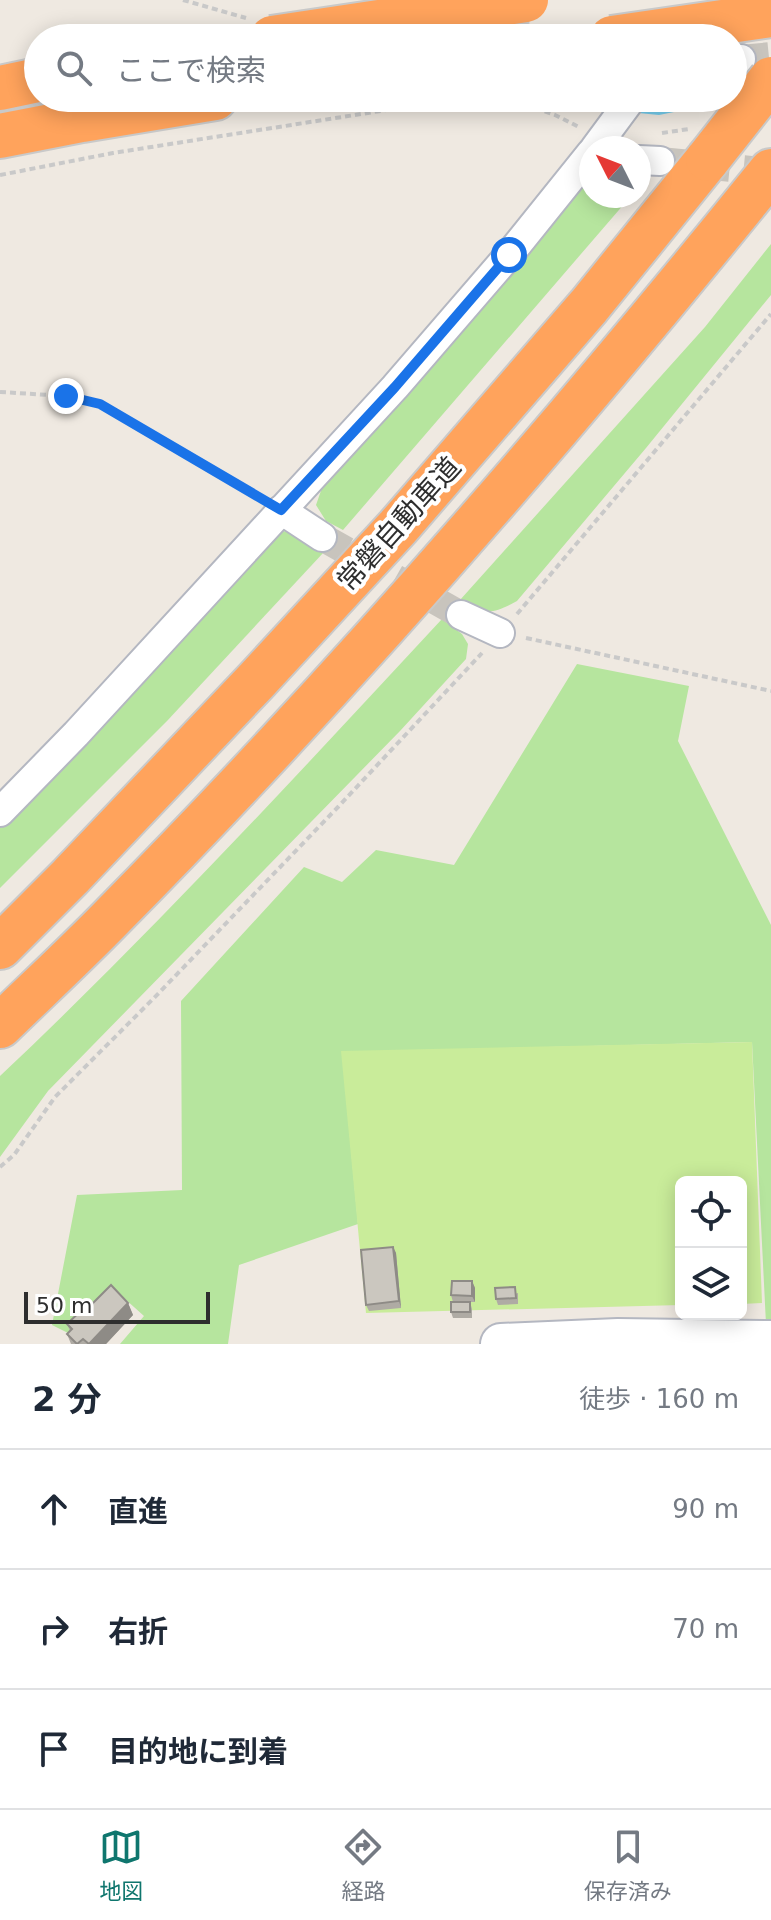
<!DOCTYPE html>
<html lang="ja">
<meta charset="utf-8">
<style>
:root{--surface:#fff;--page:#f6f6f7;--text:#1f2937;--muted:#747a83;--line:#e0e1e3;--accent:#0f766e}
body{margin:0;font-family:"DejaVu Sans","Noto Sans JP",sans-serif;background:var(--page);color:var(--text)}
.controls{position:absolute;right:24px;bottom:24px;display:grid;overflow:hidden;border-radius:12px;box-shadow:0 4px 20px #0003}
.controls button{width:72px;height:72px;display:grid;place-items:center;padding:0;border:0;border-bottom:2px solid var(--line);background:var(--surface);color:var(--text);font:40px sans-serif}
.compass{position:absolute;left:579px;top:136px;width:72px;height:72px;border-radius:50%;background:var(--surface);box-shadow:0 4px 20px #0003;rotate:312deg}
.scale{position:absolute;left:24px;bottom:20px;width:186px;box-sizing:border-box;padding-left:8px;border:4px solid #2e2e2e;border-top:0;font-size:22px;line-height:28px;white-space:nowrap;color:#2e2e2e;-webkit-text-stroke:6px #fff;paint-order:stroke}
.stop{position:absolute;width:24px;height:24px;margin:-18px;border:6px solid #1a73e8;border-radius:50%;background:#fff}
.stop.end{background:#1a73e8;border-color:#fff;box-shadow:0 2px 8px #0008}
.list{margin:0;padding:0;list-style:none}
h2{display:flex;justify-content:space-between;align-items:center;height:104px;margin:0;padding:0 32px;font-size:34px}
h2 small{font-size:26px;font-weight:400;color:var(--muted)}
.list li{display:grid;grid-template-columns:52px 1fr auto;gap:24px;align-items:center;box-sizing:border-box;height:120px;padding:0 32px;border-top:2px solid var(--line)}
.list b{display:block;font-size:30px;white-space:nowrap}
.list em{font-size:26px;font-style:normal;color:var(--muted)}
.icon{flex:none;width:44px;height:44px;fill:none;stroke:currentColor;stroke-width:2;stroke-linecap:round;stroke-linejoin:round}
.map{position:relative;flex:none;width:771px;height:1344px;overflow:hidden}
.search{position:absolute;background:var(--surface);box-shadow:0 4px 20px #0003;left:24px;right:24px;top:24px;height:88px;display:flex;align-items:center;gap:20px;box-sizing:border-box;padding:0 28px;border-radius:44px;color:var(--muted);font-size:30px}
.sheet{height:464px;background:var(--surface)}
nav{display:flex;justify-content:space-around;align-items:center;box-sizing:border-box;height:112px;border-top:2px solid var(--line);background:var(--surface);font-size:22px;color:var(--muted)}
nav a{display:grid;justify-items:center;gap:4px}
nav .on{color:var(--accent)}
.map>svg:first-child{display:block}
</style>
<div class="map">
<svg width="771" height="1344" viewBox="0 0 771 1344">
<rect width="100%" height="100%" fill="#efe9e1"/>
<g fill="#b6e59e">
<polygon points="591,171 591,196 631,196 343,530 326,521 316,505 323,485"/>
<path d="M771,244V295L646,448L517,601C493,614 484,616 460,600L705,327Z"/>
<polygon points="282,531 304,534 324,552 167,721 0,888 0,827 266,543"/>
<path d="M442,619L462,634L468,644L466,659L400,731L48,1091L0,1157V1076C154,931 298,774 442,619Z"/>
<polygon points="577,664 689,686 678,741 771,925 771,1323 766,1324 752,1042 342,1052 358,1224 239,1265 228,1344 120,1344 144,1316 115,1290 68,1333 52,1325 77,1195 182,1190 181,1001 304,867 342,882 376,850 454,865"/>
</g>
<polygon fill="#c9ec9a" points="752,1042 762,1303 741,1304 741,1182 681,1182 681,1305 366,1313 341,1051"/>
<polygon fill="#75cff0" points="771,84 771,100 699,107 659,115 597,109 542,98 733,98 733,87"/>
<g fill="none" stroke-linecap="round" stroke-linejoin="round">
<g stroke="#c8c4bd" stroke-width="28" stroke-dasharray="28 14" stroke-linecap="butt">
<polyline points="741,59 771,56"/>
<polyline points="660,161 771,172"/>
<polyline points="322,537 461,615"/>
</g>
<g stroke="#b4b7c1" stroke-width="32">
<g id="minor">
<polyline points="733,59 741,59"/>
<polyline points="595,148 632,98"/>
<polyline points="639,160 660,161"/>
<polyline points="281,510 322,537"/>
<polyline points="461,615 500,633"/>
<polyline points="0,812 76,734 395,387 509,255 591,153"/>
</g>
</g>
<g stroke="#b4b7c1" stroke-width="44">
<polyline id="secondary" points="501,1344 618,1339 771,1341"/>
</g>
<g stroke="#c9c9c9" stroke-width="48">
<g id="motorway">
<polyline points="0,88 38,80"/>
<polyline points="0,136 82,120 215,98"/>
<polyline points="0,947 70,877 257,680 398,527 589,306 708,159"/>
<path d="M0,1026C37,990 76,954 112,917C345,681 563,429 771,171"/>
</g>
</g>
<g stroke="#c9c9c9" stroke-width="4" stroke-dasharray="6 4" stroke-linecap="butt">
<polyline points="183,0 246,18"/>
<polyline points="507,98 555,115 579,127"/>
<polyline points="662,133 689,129"/>
<polyline points="0,175 113,153 463,98"/>
<polyline points="0,392 66,396 100,404 259,497"/>
<polyline points="517,614 771,314"/>
<polyline points="526,638 771,691"/>
<polyline points="0,1167 14,1155 55,1097 154,998 338,807 482,653"/>
</g>
<use href="#minor" stroke="#fff" stroke-width="28"/>
<use href="#secondary" stroke="#fff" stroke-width="40"/>
<use href="#motorway" stroke="#ffa35c" stroke-width="44"/>
<g stroke="#c9c9c9" stroke-width="48" stroke-linecap="butt">
<g id="motorway-bridge">
<polyline points="272,38 526,0"/>
<polyline points="612,38 771,15"/>
<polyline points="708,159 771,79"/>
</g>
</g>
<use href="#motorway-bridge" stroke="#ffa35c" stroke-width="44"/>
</g>
<g fill="#afaba4">
<polygon points="393,1247 396,1253 401,1308 369,1311 366,1305"/>
<polygon points="472,1281 475,1288 475,1302 453,1302 451,1295"/>
<polygon points="518,1293 518,1304 498,1305 496,1299"/>
<polygon points="470,1302 472,1309 472,1318 453,1318 451,1312"/>
<polygon points="128,1303 133,1315 106,1344 71,1344 67,1334 70,1331 67,1324 90,1306"/>
</g>
<g fill="#8e8b86">
<polygon points="393,1247 396,1253 401,1308 399,1301"/>
<polygon points="472,1281 475,1288 475,1302 472,1296"/>
<polygon points="128,1303 133,1315 106,1344 89,1344"/>
</g>
<g fill="#cbc7bf" stroke="#8e8b86" stroke-width="2">
<polygon points="393,1247 399,1301 366,1305 361,1250"/>
<polygon points="452,1281 472,1281 472,1296 451,1295"/>
<polygon points="111,1285 128,1303 89,1344 83,1339 77,1344 67,1334 72,1329 67,1324 88,1304 90,1306"/>
<polygon points="515,1287 516,1298 496,1299 495,1288"/>
<rect x="451" y="1302" width="19" height="10"/>
</g>
<g fill="none" stroke-linecap="round" stroke-linejoin="round">
<polyline stroke="#1a73e8" stroke-width="10" points="66,396 100,404 281,510 395,387 509,255"/>
</g>
<g text-anchor="middle" dominant-baseline="central" stroke-width="8" stroke-linejoin="round" paint-order="stroke">
<g font-size="28" fill="#2e2e2e" stroke="#fff">
<text transform="translate(399 524) rotate(-48)">常磐自動車道</text>
</g>
</g>
</svg>
<div class="controls">
<button><svg class="icon" aria-label="locate" viewBox="0 0 24 24"><circle cx="12" cy="12" r="6"/><path d="M12 2v4M12 18v4M2 12h4M18 12h4"/></svg></button>
<button><svg class="icon" aria-label="layers" viewBox="0 0 24 24"><path d="M12 4l9 5-9 5-9-5zM3 14l9 5 9-5"/></svg></button>
</div>
<svg class="compass" viewBox="-18 -18 36 36"><path d="M0-13l5 13h-10z" fill="#e53935"/><path d="M0 13l5-13h-10z" fill="#747a83"/></svg>
<div class="scale">50 m</div>
<div class="stop" style="left:509px;top:255px"></div>
<div class="stop end" style="left:66px;top:396px"></div>
<div class="search"><svg class="icon" aria-label="search" viewBox="0 0 24 24"><circle cx="10" cy="10" r="6"/><path d="M15 15l6 6"/></svg>ここで検索</div>
</div>
<section class="sheet">
<h2>2 分<small>徒歩 · 160 m</small></h2>
<ul class="list">
<li><svg class="icon" aria-label="ahead" viewBox="0 0 24 24"><path d="M12 20V5M6 11l6-6 6 6"/></svg><div><b>直進</b></div><em>90 m</em></li>
<li><svg class="icon" aria-label="right" viewBox="0 0 24 24"><path d="M7 20v-9h11M14 6l5 5-5 5"/></svg><div><b>右折</b></div><em>70 m</em></li>
<li><svg class="icon" aria-label="arrive" viewBox="0 0 24 24"><path d="M6 21V4h12l-3 4 3 4H6"/></svg><div><b>目的地に到着</b></div></li>
</ul>
</section>
<nav>
<a class="on"><svg class="icon" aria-label="map" viewBox="0 0 24 24"><path d="M3 6l6-2 6 2 6-2v14l-6 2-6-2-6 2zM9 4v14M15 6v14"/></svg>地図</a>
<a><svg class="icon" aria-label="directions" viewBox="0 0 24 24"><path d="M12 3l9 9-9 9-9-9zM9 14v-3h6M13 9l2 2-2 2"/></svg>経路</a>
<a><svg class="icon" aria-label="saved" viewBox="0 0 24 24"><path d="M7 4h10v16l-5-4-5 4z"/></svg>保存済み</a>
</nav>
